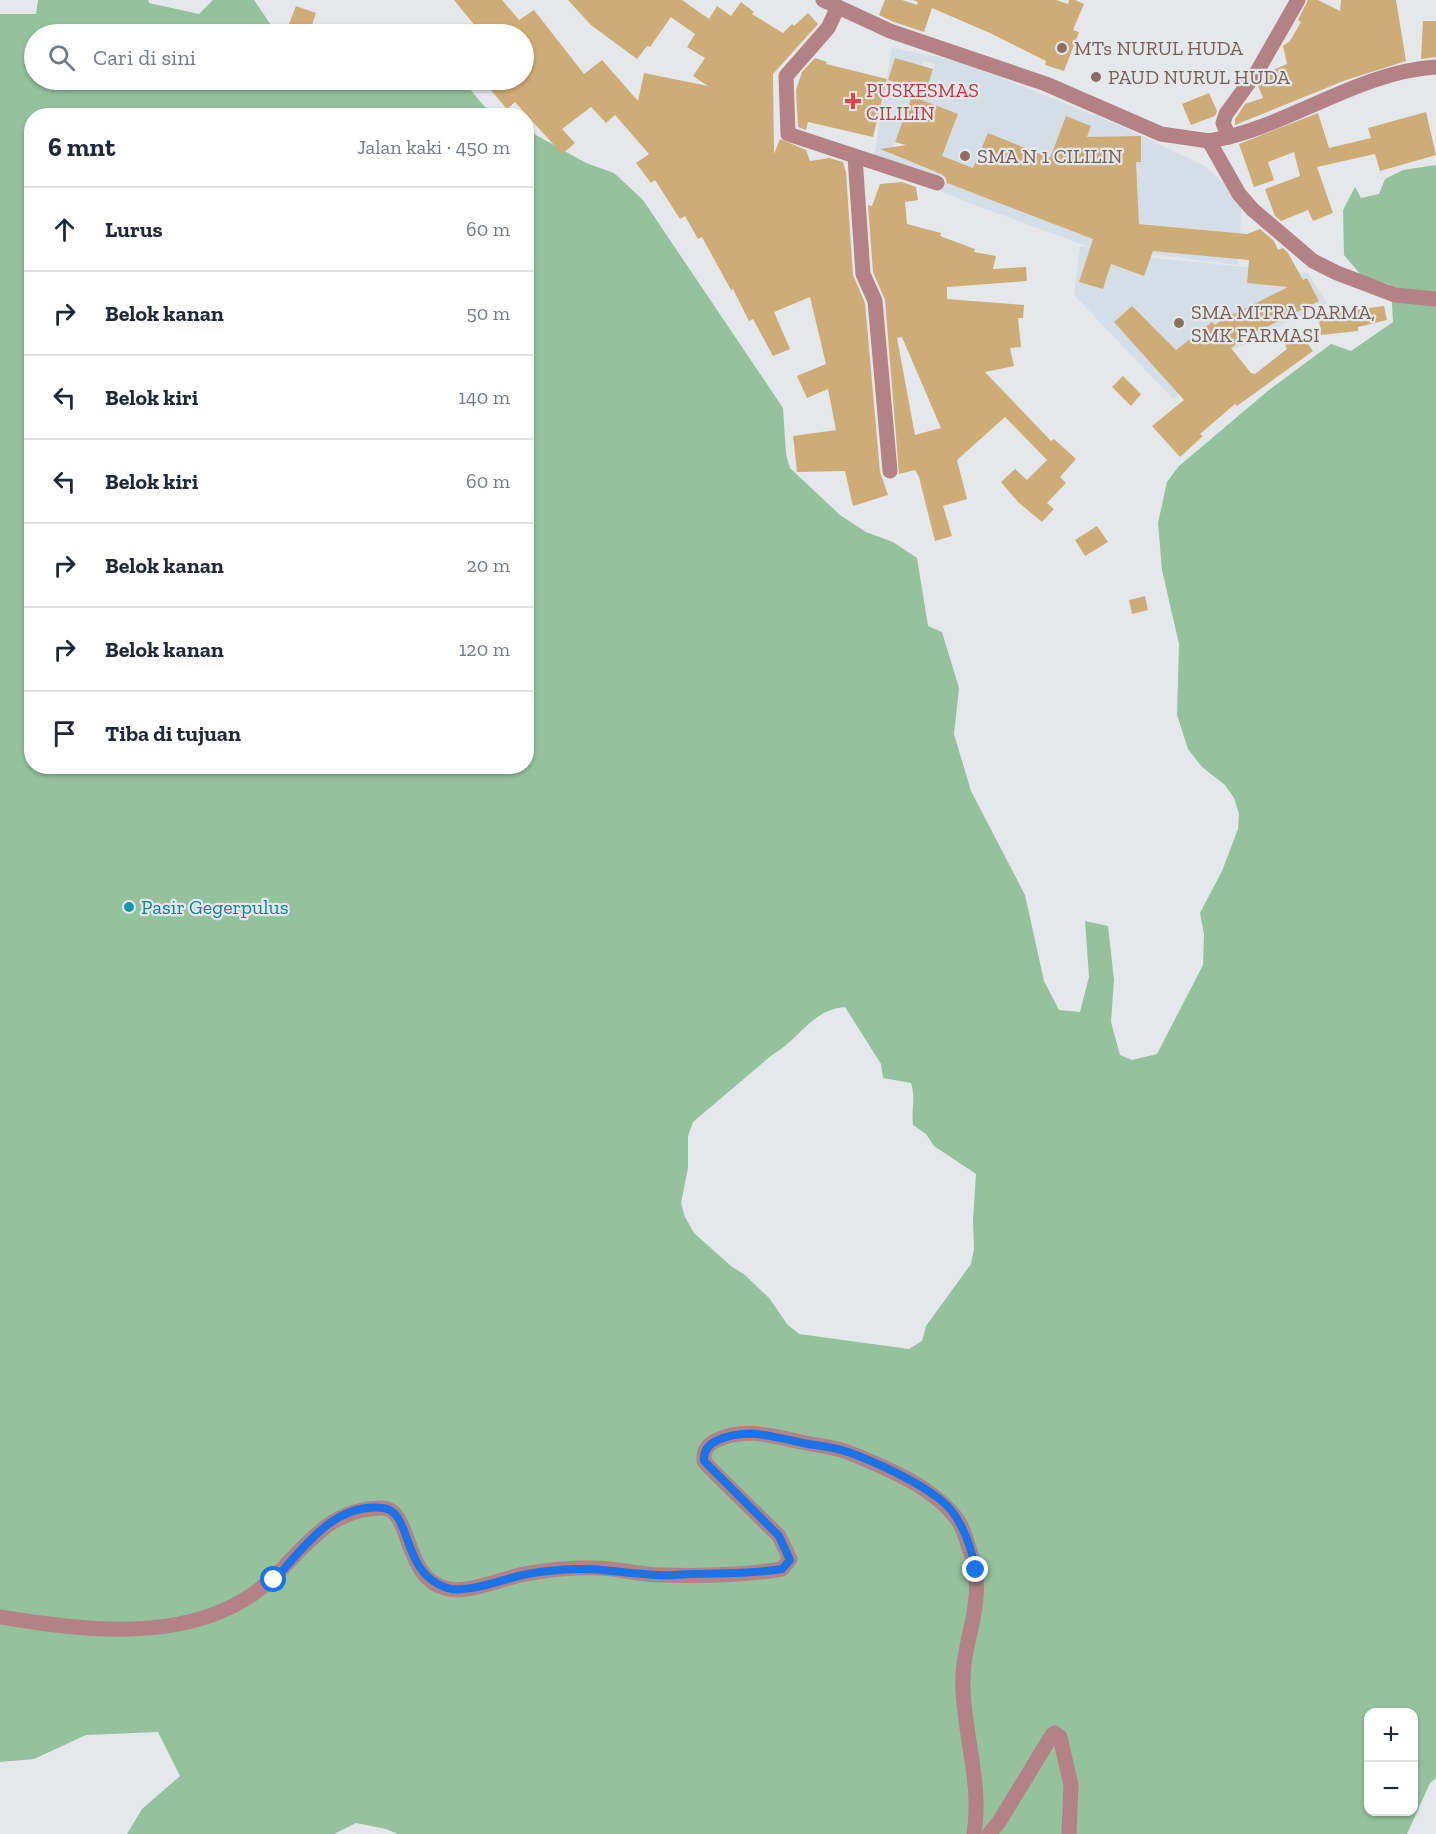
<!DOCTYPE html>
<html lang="id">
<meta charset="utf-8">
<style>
:root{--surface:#fff;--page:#f2f2f3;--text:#1f2937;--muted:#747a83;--line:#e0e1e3}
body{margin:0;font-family:"Zilla Slab",serif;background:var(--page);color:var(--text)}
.controls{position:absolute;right:18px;bottom:18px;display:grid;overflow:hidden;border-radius:12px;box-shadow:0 2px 4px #0004}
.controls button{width:54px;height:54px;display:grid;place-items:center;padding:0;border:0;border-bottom:2px solid var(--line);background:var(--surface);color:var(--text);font:30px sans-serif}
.stop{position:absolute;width:18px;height:18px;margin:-14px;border:4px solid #1a73e8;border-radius:50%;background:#fff}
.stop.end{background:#1a73e8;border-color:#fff;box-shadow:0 2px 6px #0008}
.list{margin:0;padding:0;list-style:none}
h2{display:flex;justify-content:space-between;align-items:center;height:78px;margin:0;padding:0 24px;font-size:26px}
h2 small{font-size:20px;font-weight:400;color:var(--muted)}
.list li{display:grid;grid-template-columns:39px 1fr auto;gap:18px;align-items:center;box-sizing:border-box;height:84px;padding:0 24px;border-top:2px solid var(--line)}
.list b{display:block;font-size:22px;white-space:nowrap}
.list em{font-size:20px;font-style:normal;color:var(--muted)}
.icon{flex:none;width:33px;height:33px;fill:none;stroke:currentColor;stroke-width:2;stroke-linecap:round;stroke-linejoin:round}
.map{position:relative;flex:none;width:1436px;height:1834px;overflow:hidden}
.search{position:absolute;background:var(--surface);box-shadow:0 2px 4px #0004;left:24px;top:24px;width:510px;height:66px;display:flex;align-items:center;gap:15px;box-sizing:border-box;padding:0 21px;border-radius:33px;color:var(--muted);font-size:22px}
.panel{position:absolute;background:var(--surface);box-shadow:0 2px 4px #0004;left:24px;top:108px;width:510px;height:666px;border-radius:24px}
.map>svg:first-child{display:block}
</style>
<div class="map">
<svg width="1436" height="1834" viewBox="0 0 1436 1834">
<rect width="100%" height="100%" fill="#e4e8eb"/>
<g fill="#d4dee7" fill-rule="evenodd">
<path d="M892,48L959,61L1123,127L1205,166L1242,200L1238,265L1087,246L969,203L873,162ZM895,58L918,65H919L888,80ZM924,61L935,64L912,128L902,124ZM925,102L958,114L948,142H947ZM1066,117L1091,127L1077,162L1052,152ZM901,127L945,146L934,172L890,153ZM988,133L1061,163L980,152ZM947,158L982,171L973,193L939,180ZM1116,221L1235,233L1113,247Z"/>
<path d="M1080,246L1143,257L1308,273L1327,303L1232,350L1173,399L1074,295ZM1112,260L1103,289L1079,282ZM1148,264L1144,276L1117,266ZM1248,271L1285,287L1247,283ZM1308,278L1319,301L1252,334L1241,311ZM1132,306L1146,322L1128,338L1114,322ZM1231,313L1248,335L1236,344L1219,323ZM1150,323L1176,350L1232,346L1177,392L1132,340Z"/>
</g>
<g fill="#93c29d" fill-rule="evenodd">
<path d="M38,0H148L149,3L199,14L213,0H254L277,34H34V80H462L485,107L500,115L32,116V766H526L527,130L586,163L614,173L643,200L783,408L786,454L790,468L840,515L866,532L893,542L917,558L928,626L942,632L959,688L954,734L971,791L1025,895L1044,981L1059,1010L1080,1012L1089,977L1085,921L1108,926L1114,980L1111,1022L1120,1055L1132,1060L1157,1054L1203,965L1204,934L1200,913L1222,871L1238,829L1239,814L1234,798L1225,785L1202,767L1188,749L1177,715L1179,644L1162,570L1158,523L1167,482L1179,466L1269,390L1331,344L1351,351L1393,322L1391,285L1361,275L1344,255L1343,210L1355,187L1361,198L1379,194L1385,179L1403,170L1436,165V1778L1430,1783L1407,1834H398L386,1829L356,1823L334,1834H127L142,1809L180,1776L158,1732L86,1735L34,1759L0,1762V14H36ZM845,1007L881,1064L883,1078L911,1083C916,1098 911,1110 913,1125L926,1134L934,1146L976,1174L973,1220L974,1249L971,1264L926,1326L922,1341L909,1349L799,1334L787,1324L770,1299L745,1275L731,1266L694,1233L685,1217L681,1203L688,1168V1136L693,1122L772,1055C799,1040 811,1010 845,1007ZM1368,1712H1414V1812H1368Z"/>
<polygon points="408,25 425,27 430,34 392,34"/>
</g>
<g fill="#ceac76" fill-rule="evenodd">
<polygon points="454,0 502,0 519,20 534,10 584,74 602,60 638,101 644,73 708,86 693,76 705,58 687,47 695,34 671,17 650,47 647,46 637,59 591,25 568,0 682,0 709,19 717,6 731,16 741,2 754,12 752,14 783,33 792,24 794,26 808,13 818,24 773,74 774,154 780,139 806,150 810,161 829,158 843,162 846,172 853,275 865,303 880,472 888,495 853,506 845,471 797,472 793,436 836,430 828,389 807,398 797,376 826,364 810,297 774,312 790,349 773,356 753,319 749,321 733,289 731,290 702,237 698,239 685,216 680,219 655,180 651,183 636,163 649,154 615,115 606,123 591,107 562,129 575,143 562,154 515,102 507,109 489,88 499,80 524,80 524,34 468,34 476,27"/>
<polygon points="885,0 902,0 917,5 918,2 913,0 1056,0 1068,4 1069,0 1075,0 1084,4 1073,30 1079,32 1064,71 1045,65 1046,61 990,33 932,8 924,32 894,22 879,15"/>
<polygon points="1308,0 1318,0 1340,11 1341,0 1396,0 1406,61 1346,80 1235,125 1235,119 1245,104 1263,98 1258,86 1268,72 1287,64 1283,46 1290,41 1301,22 1298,20"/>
<polygon points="296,6 316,13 309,34 285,34"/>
<polygon points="1423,21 1436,21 1436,57 1421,59"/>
<polygon points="815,58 827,62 826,64 887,79 873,137 808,122 806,130 798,127 796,90 802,72"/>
<polygon points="895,58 933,69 926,91 888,80"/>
<polygon points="1209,93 1217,111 1215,116 1191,125 1182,104"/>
<polygon points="912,96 958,114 942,156 973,168 988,133 1050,158 1066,116 1091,126 1087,137 1141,136 1141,162 1136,162 1139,224 1247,234 1260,229 1274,241 1278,250 1283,248 1288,253 1303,280 1307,278 1319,301 1244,338 1231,348 1251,373 1255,374 1287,349 1285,345 1300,333 1313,351 1237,406 1235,404 1200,434 1203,436 1180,457 1152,426 1184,400 1114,322 1132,306 1176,350 1212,322 1215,325 1231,313 1232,315 1288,287 1247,283 1249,260 1153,251 1144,276 1111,264 1103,289 1079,282 1093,239 947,183 945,177 941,174 880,149 906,145 895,142"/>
<polygon points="1426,112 1436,155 1380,171 1375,154 1317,167 1333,213 1313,221 1308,210 1281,221 1275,216 1265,189 1300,176 1294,152 1268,162 1274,180 1254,187 1239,144 1318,113 1329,148 1371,138 1368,128"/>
<path d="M902,182L916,187L918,200L905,202L907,224L941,233L940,236L975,249L974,252L996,256L993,269L1026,267L1027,281L947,287V299L1024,305L1023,318H1018L1021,347L1010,348L1014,366L985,372L1051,441L1054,439L1076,459L1060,477L1066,483L1047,503L1054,509L1042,522L1018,502L1001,482L1015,469L1027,480L1047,460L1005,417L957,460L967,499L943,506L952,536L935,541L919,477L915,470L899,474L885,300L873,272L868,205L872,206L880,184ZM902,337L941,428L915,435L897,338Z"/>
<polygon points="1384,306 1387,320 1358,327 1358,331 1321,335 1319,319 1326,314"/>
<polygon points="1123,376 1141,394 1131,406 1112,387"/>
<polygon points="1097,526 1108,542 1085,556 1075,540"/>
<polygon points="1145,596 1148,610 1132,614 1129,600"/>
</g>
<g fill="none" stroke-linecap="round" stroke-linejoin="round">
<g stroke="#b48184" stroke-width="15">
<polyline points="823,0 890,31 1046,84 1161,134 1209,141 1239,194 1252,209 1313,261 1337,273 1395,295 1436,299"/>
<polyline points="838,7 828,28 786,76 788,134 937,183"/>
<polyline points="1229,137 1223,123 1226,114 1258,70 1298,0"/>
<path d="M1209,141C1288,128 1356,72 1436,67"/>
<polyline points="855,157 863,274 875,301 890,471"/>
<path d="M0,1617C79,1630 176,1643 247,1598C297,1567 317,1508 382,1508C413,1508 402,1581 449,1589C471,1593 503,1578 525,1574C548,1570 574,1567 597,1568C618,1568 639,1575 660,1575C699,1576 743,1576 782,1569L790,1559L779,1536L711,1469L704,1461C703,1450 708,1444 717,1440C747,1426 775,1437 806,1443C820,1446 836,1447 850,1453C887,1468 936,1488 959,1522C964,1530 966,1539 969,1548C990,1603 960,1638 963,1690C965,1738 982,1786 974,1834"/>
<polyline points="989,1834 999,1822 1052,1735 1055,1733 1060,1737 1071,1785 1069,1834"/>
</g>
</g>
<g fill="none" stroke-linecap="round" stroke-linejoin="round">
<path stroke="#1a73e8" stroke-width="8" d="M274,1580C304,1548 334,1502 383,1508C413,1511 400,1573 447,1588C466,1594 504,1579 523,1575C535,1572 547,1571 559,1570C594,1566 625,1574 659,1575C670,1576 680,1574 691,1574C722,1573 752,1574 782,1569L790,1560L779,1536L704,1461C703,1450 709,1444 718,1440C747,1427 773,1437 803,1443C818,1446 834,1447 848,1452C876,1462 919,1482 942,1501C962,1517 971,1547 976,1570"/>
</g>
<g fill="#8d6e63" stroke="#e4e8eb" stroke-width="2">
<circle cx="1062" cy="48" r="6"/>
<circle cx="1096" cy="77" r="6"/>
<circle cx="965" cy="156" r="6"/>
<circle cx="1179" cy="323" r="6"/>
</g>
<path fill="#e0444e" stroke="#e4e8eb" stroke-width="2" d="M850 92h6v6h6v6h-6v6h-6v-6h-6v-6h6z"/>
<circle fill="#0f9aa8" stroke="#e4e8eb" stroke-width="2" cx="129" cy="907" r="6"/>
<g text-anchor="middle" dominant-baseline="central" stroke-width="4.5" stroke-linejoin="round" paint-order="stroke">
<g font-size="20" fill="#785e54" stroke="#e4e8eb" text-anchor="start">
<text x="1074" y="48">MTs NURUL HUDA</text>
<text x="1108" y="77">PAUD NURUL HUDA</text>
<text x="977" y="156">SMA N 1 CILILIN</text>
<text x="1191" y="312">SMA MITRA DARMA,<tspan x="1191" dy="23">SMK FARMASI</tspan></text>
</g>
<g font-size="20" fill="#be3a42" stroke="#e4e8eb" text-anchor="start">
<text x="866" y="90">PUSKESMAS<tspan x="866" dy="23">CILILIN</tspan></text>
</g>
<g font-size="20" fill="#0d838f" stroke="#e4e8eb" text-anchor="start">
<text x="141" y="907">Pasir Gegerpulus</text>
</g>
</g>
</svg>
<div class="controls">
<button>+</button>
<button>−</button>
</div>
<div class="stop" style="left:274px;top:1580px"></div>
<div class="stop end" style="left:976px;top:1570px"></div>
<div class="search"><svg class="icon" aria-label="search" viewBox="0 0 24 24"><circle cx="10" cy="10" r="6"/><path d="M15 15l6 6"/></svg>Cari di sini</div>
<section class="panel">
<h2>6 mnt<small>Jalan kaki · 450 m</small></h2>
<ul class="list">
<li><svg class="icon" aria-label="ahead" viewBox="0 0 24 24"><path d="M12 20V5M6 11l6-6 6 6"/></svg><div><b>Lurus</b></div><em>60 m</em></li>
<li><svg class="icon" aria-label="right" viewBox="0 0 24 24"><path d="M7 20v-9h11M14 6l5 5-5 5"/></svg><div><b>Belok kanan</b></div><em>50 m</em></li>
<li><svg class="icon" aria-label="left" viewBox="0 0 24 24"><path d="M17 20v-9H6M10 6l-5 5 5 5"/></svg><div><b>Belok kiri</b></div><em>140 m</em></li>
<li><svg class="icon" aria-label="left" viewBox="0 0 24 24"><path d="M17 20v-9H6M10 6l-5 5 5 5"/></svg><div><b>Belok kiri</b></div><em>60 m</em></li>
<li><svg class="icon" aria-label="right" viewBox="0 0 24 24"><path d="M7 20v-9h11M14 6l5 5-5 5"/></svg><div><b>Belok kanan</b></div><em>20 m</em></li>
<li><svg class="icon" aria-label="right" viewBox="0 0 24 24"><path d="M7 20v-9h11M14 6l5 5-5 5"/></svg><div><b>Belok kanan</b></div><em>120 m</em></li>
<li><svg class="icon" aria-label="arrive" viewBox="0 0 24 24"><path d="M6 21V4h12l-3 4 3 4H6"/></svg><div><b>Tiba di tujuan</b></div></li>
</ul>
</section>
</div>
